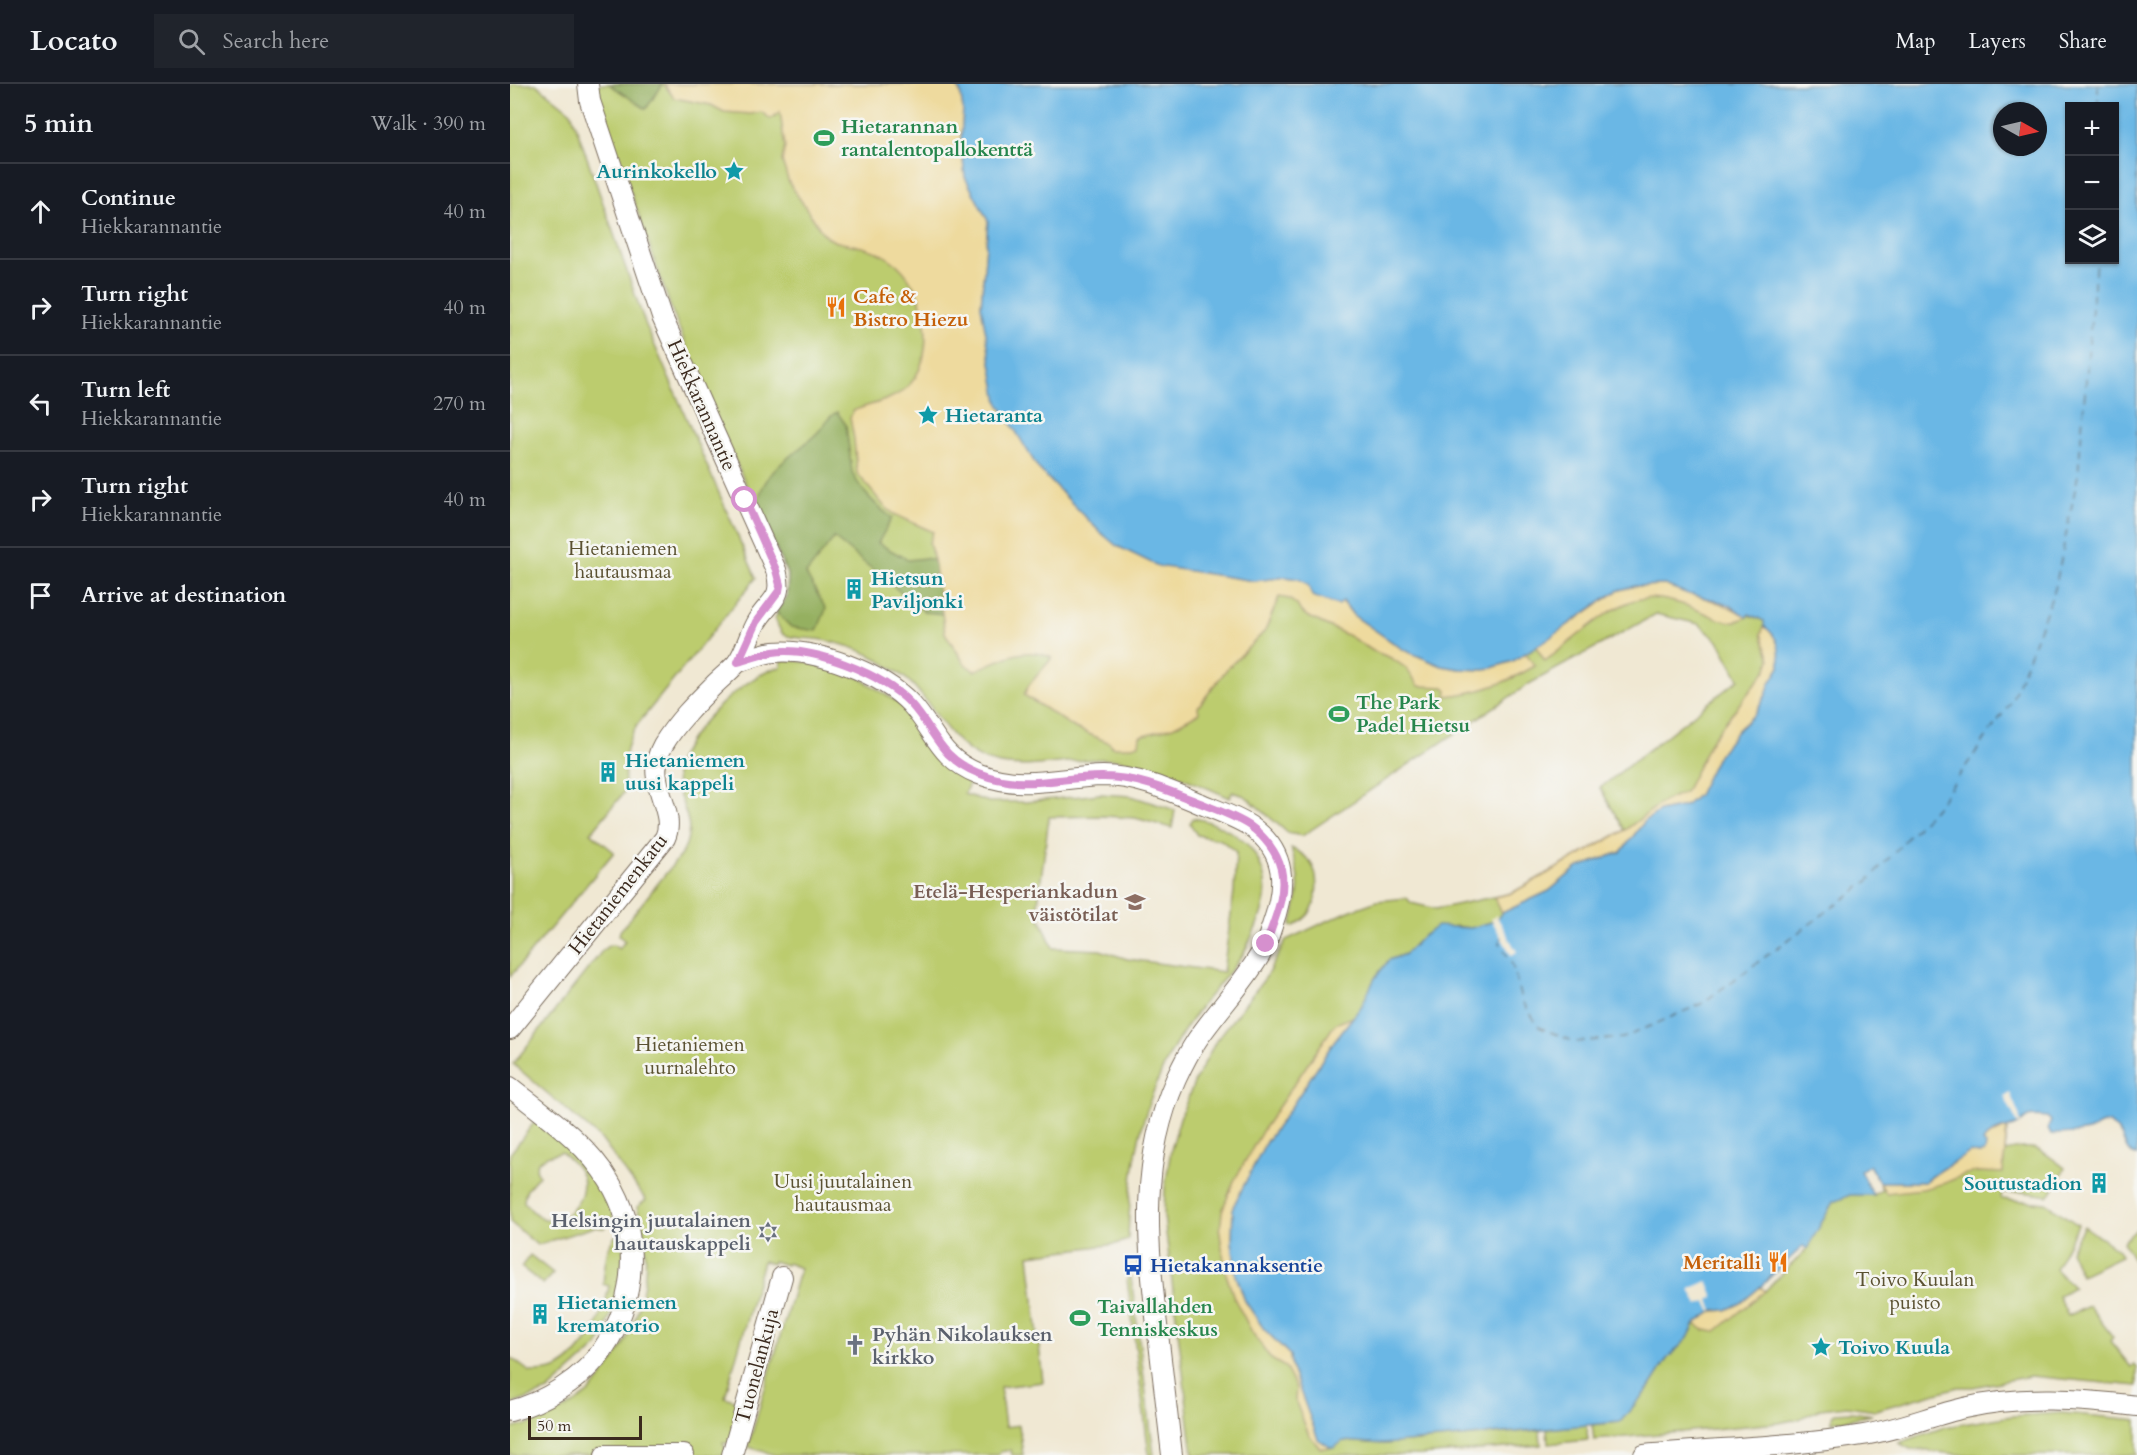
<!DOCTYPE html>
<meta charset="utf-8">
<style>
:root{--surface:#171b24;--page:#20242c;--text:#f1f3f6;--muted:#9ea1a6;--line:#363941}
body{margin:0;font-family:Cardo,serif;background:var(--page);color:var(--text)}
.controls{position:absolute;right:18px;top:18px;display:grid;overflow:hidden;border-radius:0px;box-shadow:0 2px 4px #0004}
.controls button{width:54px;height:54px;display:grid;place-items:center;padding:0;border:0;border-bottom:2px solid var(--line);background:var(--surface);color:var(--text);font:30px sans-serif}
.compass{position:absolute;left:1483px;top:18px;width:54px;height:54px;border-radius:50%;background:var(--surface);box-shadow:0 2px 4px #0004;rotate:98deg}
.scale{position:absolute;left:18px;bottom:15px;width:114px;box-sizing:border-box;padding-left:6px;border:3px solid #3b2a1e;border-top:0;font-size:16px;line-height:21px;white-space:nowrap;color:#3b2a1e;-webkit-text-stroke:4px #f6f6f2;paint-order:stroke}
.stop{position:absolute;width:18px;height:18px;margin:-14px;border:4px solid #d690ce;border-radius:50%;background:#fff}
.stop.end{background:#d690ce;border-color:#fff;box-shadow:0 2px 6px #0008}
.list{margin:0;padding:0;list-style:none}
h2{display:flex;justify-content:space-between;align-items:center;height:78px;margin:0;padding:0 24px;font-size:26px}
h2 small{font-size:20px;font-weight:400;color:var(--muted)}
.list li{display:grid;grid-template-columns:39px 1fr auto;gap:18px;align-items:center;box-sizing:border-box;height:96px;padding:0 24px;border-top:2px solid var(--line)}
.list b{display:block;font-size:22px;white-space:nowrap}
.list p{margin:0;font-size:20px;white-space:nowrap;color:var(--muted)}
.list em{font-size:20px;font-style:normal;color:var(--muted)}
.icon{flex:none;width:33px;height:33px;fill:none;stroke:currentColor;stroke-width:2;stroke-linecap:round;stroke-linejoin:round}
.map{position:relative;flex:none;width:1627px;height:1371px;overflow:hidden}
header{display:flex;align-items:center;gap:36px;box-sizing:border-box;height:84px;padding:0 30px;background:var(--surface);border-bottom:2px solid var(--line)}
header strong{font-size:28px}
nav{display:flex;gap:33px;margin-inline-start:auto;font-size:21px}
.search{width:420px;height:54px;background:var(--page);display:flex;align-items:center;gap:15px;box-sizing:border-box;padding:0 21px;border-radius:0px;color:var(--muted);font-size:22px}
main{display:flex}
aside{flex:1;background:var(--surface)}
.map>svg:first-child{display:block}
</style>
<header>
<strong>Locato</strong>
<div class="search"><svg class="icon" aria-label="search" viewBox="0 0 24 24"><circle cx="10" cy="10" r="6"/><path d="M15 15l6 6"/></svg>Search here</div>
<nav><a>Map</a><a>Layers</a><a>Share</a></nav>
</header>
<main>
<aside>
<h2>5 min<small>Walk · 390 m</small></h2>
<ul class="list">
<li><svg class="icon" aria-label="ahead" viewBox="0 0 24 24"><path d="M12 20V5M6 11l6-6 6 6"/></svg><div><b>Continue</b><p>Hiekkarannantie</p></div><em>40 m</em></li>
<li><svg class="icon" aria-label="right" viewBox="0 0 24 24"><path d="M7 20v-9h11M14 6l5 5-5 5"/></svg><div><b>Turn right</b><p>Hiekkarannantie</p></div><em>40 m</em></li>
<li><svg class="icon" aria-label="left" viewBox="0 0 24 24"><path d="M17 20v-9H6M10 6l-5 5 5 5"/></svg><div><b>Turn left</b><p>Hiekkarannantie</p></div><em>270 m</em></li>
<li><svg class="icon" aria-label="right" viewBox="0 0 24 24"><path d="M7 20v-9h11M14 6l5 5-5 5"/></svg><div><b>Turn right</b><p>Hiekkarannantie</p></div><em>40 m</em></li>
<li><svg class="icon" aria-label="arrive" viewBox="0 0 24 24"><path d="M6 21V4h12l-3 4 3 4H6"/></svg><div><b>Arrive at destination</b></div></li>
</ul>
</aside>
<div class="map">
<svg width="1627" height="1371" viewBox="0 0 1627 1371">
<rect width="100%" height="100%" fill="#f6f6f2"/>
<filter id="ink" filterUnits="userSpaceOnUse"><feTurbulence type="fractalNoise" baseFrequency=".0167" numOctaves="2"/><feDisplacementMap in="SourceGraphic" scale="12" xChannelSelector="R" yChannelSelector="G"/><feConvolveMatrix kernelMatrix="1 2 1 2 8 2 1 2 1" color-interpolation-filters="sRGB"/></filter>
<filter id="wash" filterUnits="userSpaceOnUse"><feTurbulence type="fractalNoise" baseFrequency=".008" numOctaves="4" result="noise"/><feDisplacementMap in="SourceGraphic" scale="24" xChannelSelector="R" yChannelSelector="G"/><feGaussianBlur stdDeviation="1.35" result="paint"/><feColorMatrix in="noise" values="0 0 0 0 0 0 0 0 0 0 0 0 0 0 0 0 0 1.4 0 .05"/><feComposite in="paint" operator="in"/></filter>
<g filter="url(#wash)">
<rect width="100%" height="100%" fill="#f0e8d3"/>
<g fill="#bccc6e" stroke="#7c7b46" stroke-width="1.5" fill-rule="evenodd">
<path d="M3,0H26L61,28L135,239L246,494L127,641C113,665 114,680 115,707L81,749L104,768L0,893V2Z"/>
<path d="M83,0H445L528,384L590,448L682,487L1003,577L1125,502L1155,501L1255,537L1270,574L1188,711L985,837L961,844L945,842L912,853L895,870L879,876L865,894L851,923L825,956L833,1357L874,1360L1030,1346L1031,1361L910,1371H683L654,1132L655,1103L661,1066L670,1034L684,999L706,957L756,893L776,856L839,827L867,817L897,814L901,819L926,825L1002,809L1115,747L1090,704L1229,595L1209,558L1189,540L1146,530L1019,600L792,752L778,749L735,712L722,708L720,714C685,698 633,675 595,675C558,675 518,688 482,678C444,668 427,626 402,600C393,591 383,585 372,578C356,567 333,560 313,556C304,554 278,555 273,550C269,546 267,539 265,534L277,512L278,492L207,337L162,227Z"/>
<path d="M272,576L298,578L350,594L395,623L440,685L461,696L454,710L479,718H516L590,710L621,712L665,726L662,744L625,734L593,732L539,733L527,827L543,864L590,866L617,875L713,888L724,808L726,768L711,756L687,751L680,740L683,734C703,737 730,750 742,766C763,796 757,821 742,852C738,860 735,869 729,876C717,893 701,908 689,925C673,947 658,971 648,996C625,1049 620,1099 618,1156L606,1160L519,1171L533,1298L490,1303L495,1343L509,1341L513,1371H502L501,1366L490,1368L488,1371H265L238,1363L290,1184L277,1179L276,1181L263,1177L262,1180L253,1177L215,1313L233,1319L221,1360L213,1358L217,1371H0V1345C27,1339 57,1327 78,1309C84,1304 88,1297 93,1291C131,1244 147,1181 127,1123L136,1116L91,1055L3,980L92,867L98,862L103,861L109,865L115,857L109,852L110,847L173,768C189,734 167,723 166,692C164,657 238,587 271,583Z"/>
<path d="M781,764C788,767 796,772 800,778C810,791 808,818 799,830C795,835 789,839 783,843L781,842C790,807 792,799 781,764Z"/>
<path d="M26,1036L59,1061L83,1086L107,1127L94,1144L84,1143L27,1161L0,1138V1070ZM51,1068C59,1075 69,1083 72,1093C77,1114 58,1140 35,1135C26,1133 20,1124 14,1118C14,1104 22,1101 29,1091L26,1085L28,1078L37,1072Z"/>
<path d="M1497,1043L1495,1067C1528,1059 1529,1065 1555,1084L1539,1112L1513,1108L1492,1109L1491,1115L1536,1119L1568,1141L1545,1185L1563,1203L1548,1212L1558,1232L1579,1222L1603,1253L1600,1257L1621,1283L1625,1281L1627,1284V1302L1520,1292L1463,1303H1448L1366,1326L1337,1322L1310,1325L1289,1335L1268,1339L1084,1356L1082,1341L1110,1338L1138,1305L1157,1275L1178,1254L1185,1240L1231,1219L1250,1203L1255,1207L1297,1165L1323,1118L1340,1111H1363L1372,1106L1369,1098H1415Z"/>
<polygon points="1574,1142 1608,1166 1611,1172 1571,1191 1560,1166"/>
<polygon points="1627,1145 1627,1185 1626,1185 1625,1179 1613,1158"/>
<path d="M113,1146L114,1198L88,1262L38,1307L0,1321V1273L20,1288C28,1288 40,1288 48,1284C76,1268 94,1232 99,1202L93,1200C95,1182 95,1156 113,1146Z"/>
<polygon points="20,1171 43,1189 33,1200 11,1183"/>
<polygon points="621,1193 644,1371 639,1371 617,1195"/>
<polygon points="1341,1328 1362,1331 1322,1338 1322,1332 1325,1329"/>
<polygon points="1552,1329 1627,1336 1627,1371 1455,1371 1400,1365 1389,1359 1435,1343 1502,1332"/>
<polygon points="1076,1341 1078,1356 1038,1360 1037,1345"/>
</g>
<g fill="#95b061" stroke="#686d40" stroke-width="1.5">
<polygon points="99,0 153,0 136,25"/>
<path d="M327,328L336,341L342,388C350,406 367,423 382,434L368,459L398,476L415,474L424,476L432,530L415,528L324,454L296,490L316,525L307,547L281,543L266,528L277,512L278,492L249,426C247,416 251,404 257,396C267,379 294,363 308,348C315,341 318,332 327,328Z"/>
</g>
<g fill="#eeda9e" stroke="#94825e" stroke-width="1.5">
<path d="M154,0H445L450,7L453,25L451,57L455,93L478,137L471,222L528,384L590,448L682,487L744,497L776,493L789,495L832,517L843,531L894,566L932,582L950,585L975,586L1003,577L1016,569L1025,582C996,599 970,609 936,612L937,606L934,603L909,602L896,584L881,574L863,567L839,552L799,533L791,528L787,521L779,515L769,513L755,547L717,585L688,623L689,629L663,643L630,652L629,660L619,663H602L600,659L565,644L514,611L519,601L542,574C515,560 489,577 464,587L454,579L435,549L424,476L419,459L423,448L384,430L374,422L347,389L344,355L340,334L343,327C359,320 379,318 394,306C431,276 417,200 381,176C371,169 358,164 347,162C334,159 323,160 313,149L279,99L272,77L275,63L270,28L261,35L251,28L241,30L214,28L201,21L164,14Z"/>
<path d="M1155,501C1184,513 1210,515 1237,533C1217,543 1208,534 1190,527C1171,519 1142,510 1122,517C1093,527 1061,559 1035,577L1026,563L1109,506L1125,502Z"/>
<path d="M1254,542C1269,553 1270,565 1270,583L1260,599L1256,611L1245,630L1228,646L1207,673L1188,711L1175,722L1150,727L1135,737L1111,768L1067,784L1039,807L992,829L984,813L1002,809L1115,746L1154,717L1175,708L1202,655L1257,585L1260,575L1251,550Z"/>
<polygon points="843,933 825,956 778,1028 756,1058 723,1123 722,1157 726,1191 735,1217 754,1245 780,1271 781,1282 820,1364 810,1364 799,1351 785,1316 786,1304 775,1283 761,1275 742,1248 724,1214 716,1190 710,1150 712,1127 724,1097 754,1044 825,940"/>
<path d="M1497,1043L1493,1089L1468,1088L1456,1090L1435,1099L1413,1105L1376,1109L1369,1098H1415C1429,1085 1445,1079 1460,1068L1469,1070L1475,1054Z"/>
<polygon points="1250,1203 1255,1207 1205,1248 1194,1246 1185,1240 1203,1227 1216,1226 1231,1219"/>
</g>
<path fill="#6bb7e5" stroke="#537082" stroke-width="1.5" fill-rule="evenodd" d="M445,0H1627V1071C1615,1069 1616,1060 1611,1051C1608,1046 1603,1043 1599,1039C1591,1039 1588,1043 1581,1046C1575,1049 1550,1050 1541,1050L1538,1044L1541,1037L1537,1033C1532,1033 1523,1031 1518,1033C1514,1035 1511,1040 1506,1041C1495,1045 1479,1046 1473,1058L1476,1061L1475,1068L1469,1070L1460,1068C1445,1079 1429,1085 1415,1098H1369L1359,1081L1350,1087L1363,1111H1340L1323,1118L1297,1165L1293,1162L1250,1203L1231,1219L1216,1226L1203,1227L1185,1240L1178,1254L1157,1275L1138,1305L1110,1338L874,1360L833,1357L824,1364L820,1363L808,1355L781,1282L780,1271L754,1245L735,1217L726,1191L722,1157L723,1123L756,1058L778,1028L825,956L851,923L865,894L879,876L895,870L912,853L927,842L961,844L985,837L992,829L1039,807L1067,784L1111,768L1135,737L1150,727L1175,722L1188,711L1207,673L1228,646L1245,630L1256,611L1260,599L1270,583C1270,565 1269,553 1254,542V537L1239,530L1237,533L1221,522L1205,516L1178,510L1155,501L1125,502L1109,506L1097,513L1038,555L1003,577L975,586L950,585L932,582L894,566L843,531L833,517L829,521L802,512L798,501L789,495L776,493L744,497L648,482L607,462L590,448L528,384L488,318L471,222L478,137L455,93L451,57L453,25L450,7ZM1560,22H1604V176H1560ZM1492,27H1528V63H1492Z"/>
<g fill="#f0e8d3">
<polygon points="986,831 1007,868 1001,871 981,835"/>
<polygon points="1500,1009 1510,1033 1509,1034 1511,1039 1508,1040 1494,1012"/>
<polygon points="1197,1197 1204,1213 1199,1216 1203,1227 1201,1228 1196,1218 1188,1221 1180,1205"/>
</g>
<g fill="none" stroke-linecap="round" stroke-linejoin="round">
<g stroke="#49545a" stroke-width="1.5" stroke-dasharray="8 6" stroke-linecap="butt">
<polyline points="1588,22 1588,0"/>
<polyline points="991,853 990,859 1002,880 1013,918 1029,943 1065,958 1113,954 1191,920 1357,798 1432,716 1501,618 1545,505 1568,391 1586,176"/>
</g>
</g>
</g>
<g filter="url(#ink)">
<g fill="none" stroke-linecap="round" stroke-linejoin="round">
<g stroke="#7a6c5d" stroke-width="22">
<g id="minor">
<path d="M228,578C239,575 252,569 264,568C305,564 372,589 401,620C426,648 429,674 469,690C514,707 549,693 593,692C627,692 658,706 689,719C706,726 724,732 740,742C778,768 776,803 762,842C759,852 756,862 750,871C732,901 707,927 687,956C679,968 672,982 666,995C630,1076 637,1155 647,1241C652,1284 657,1328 662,1371"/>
<path d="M0,945L155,754C168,726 132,698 153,661C166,639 186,619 204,601C211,594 220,587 227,579C236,567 239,550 247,537C261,515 274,515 266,486L152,233L80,17L78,0"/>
<path d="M0,1003C35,1031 76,1058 99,1097C131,1148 127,1216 93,1265C74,1294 33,1319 0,1327"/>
<polyline points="95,1371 174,1371"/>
<polyline points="222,1371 272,1193"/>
<path d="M1134,1371C1206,1364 1280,1363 1353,1351C1387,1346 1420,1332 1454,1324C1511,1311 1569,1315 1627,1322"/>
</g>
</g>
<use href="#minor" stroke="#fff" stroke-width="20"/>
</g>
</g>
<g fill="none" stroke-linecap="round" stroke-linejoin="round" filter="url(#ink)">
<path stroke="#d690ce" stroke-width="8" d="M235,416L266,486L270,501L269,507L246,538L228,578C239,575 251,570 263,568C302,562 373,590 400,619C426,647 428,673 468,689C515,708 549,692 594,693C628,693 659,707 690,719C707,726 725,732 740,742C754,752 767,768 771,785C777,811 764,836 756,860"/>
</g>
<defs>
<g id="stadium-bare" transform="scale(1.62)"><path d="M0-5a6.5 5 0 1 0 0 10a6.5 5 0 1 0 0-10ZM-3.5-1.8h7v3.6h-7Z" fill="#2e9e5b" stroke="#f6f6f2" stroke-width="2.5" paint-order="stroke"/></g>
<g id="sight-bare" transform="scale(1.62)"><path d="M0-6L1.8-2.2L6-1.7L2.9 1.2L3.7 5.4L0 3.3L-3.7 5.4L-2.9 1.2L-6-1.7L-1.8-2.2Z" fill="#0f9aa8" stroke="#f6f6f2" stroke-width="2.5" paint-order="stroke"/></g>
<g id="restaurant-bare" transform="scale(1.62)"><path d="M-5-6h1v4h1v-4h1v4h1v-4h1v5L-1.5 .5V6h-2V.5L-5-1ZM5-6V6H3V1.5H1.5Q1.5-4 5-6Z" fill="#e8710a" stroke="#f6f6f2" stroke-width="2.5" paint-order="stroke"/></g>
<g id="building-bare" transform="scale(1.62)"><path d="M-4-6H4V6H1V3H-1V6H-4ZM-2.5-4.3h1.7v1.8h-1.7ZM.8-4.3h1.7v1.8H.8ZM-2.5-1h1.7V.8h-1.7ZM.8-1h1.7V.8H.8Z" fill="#0f9aa8" stroke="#f6f6f2" stroke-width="2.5" paint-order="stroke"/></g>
<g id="school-bare" transform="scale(1.62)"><path d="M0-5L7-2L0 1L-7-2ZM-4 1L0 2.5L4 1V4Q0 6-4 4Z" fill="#8d6e63" stroke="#f6f6f2" stroke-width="2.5" paint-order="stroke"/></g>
<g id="synagogue-bare" transform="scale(1.62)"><path d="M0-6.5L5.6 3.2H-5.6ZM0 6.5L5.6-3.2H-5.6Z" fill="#6b7280" stroke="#f6f6f2" stroke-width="2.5" paint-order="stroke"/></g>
<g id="bus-bare" transform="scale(1.62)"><path d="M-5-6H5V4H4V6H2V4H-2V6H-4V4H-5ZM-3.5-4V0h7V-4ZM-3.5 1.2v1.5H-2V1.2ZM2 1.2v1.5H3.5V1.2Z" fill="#1a4fb4" stroke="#f6f6f2" stroke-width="2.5" paint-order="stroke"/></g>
<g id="church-bare" transform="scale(1.62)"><path d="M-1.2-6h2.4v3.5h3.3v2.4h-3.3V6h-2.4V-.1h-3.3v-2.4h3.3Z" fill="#6b7280" stroke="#f6f6f2" stroke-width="2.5" paint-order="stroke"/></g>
</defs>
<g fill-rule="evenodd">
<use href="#stadium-bare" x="314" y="54"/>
<use href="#sight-bare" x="224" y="87"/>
<use href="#restaurant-bare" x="326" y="223"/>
<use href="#sight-bare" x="418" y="331"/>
<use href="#building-bare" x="344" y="505"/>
<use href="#stadium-bare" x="829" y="630"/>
<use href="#building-bare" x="98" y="688"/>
<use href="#school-bare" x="625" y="818"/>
<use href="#building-bare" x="1589" y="1099"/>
<use href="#synagogue-bare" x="258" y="1148"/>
<use href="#restaurant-bare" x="1268" y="1178"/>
<use href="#bus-bare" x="623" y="1181"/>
<use href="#building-bare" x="30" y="1230"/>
<use href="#stadium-bare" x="570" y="1234"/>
<use href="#church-bare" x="345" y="1261"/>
<use href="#sight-bare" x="1311" y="1263"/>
</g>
<g text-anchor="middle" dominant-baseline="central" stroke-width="5" stroke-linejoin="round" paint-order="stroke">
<g font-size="20" font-weight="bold" fill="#27864d" stroke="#f6f6f2" text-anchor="start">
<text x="331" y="42">Hietarannan<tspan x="331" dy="23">rantalentopallokenttä</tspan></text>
<text x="846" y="618">The Park<tspan x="846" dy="23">Padel Hietsu</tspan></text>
<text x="587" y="1222">Taivallahden<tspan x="587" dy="23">Tenniskeskus</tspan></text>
</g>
<g font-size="20" font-weight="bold" fill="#0d838f" stroke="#f6f6f2" text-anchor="start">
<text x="207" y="87" text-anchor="end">Aurinkokello</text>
<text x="435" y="331">Hietaranta</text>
<text x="361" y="494">Hietsun<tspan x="361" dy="23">Paviljonki</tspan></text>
<text x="115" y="676">Hietaniemen<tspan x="115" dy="23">uusi kappeli</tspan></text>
<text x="1572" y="1099" text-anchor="end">Soutustadion</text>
<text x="47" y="1218">Hietaniemen<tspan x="47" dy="23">krematorio</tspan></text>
<text x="1328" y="1263">Toivo Kuula</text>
</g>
<g font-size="20" font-weight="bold" fill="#c56008" stroke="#f6f6f2" text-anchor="start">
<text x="343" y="212">Cafe &amp;<tspan x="343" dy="23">Bistro Hiezu</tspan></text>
<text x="1251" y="1178" text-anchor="end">Meritalli</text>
</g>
<g font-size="20" fill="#3b2a1e" stroke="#f6f6f2">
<text transform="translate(192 321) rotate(66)">Hiekkarannantie</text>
<text transform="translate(108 810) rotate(-52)">Hietaniemenkatu</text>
<text transform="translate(247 1282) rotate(-75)">Tuonelankuja</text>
</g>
<g font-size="20" fill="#5b5232" stroke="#f6f6f2">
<text x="113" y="464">Hietaniemen<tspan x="113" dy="23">hautausmaa</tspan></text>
<text x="180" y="960">Hietaniemen<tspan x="180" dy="23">uurnalehto</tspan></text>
<text x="333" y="1097">Uusi juutalainen<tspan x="333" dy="23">hautausmaa</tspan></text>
<text x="1405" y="1195">Toivo Kuulan<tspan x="1405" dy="23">puisto</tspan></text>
</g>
<g font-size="20" font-weight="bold" fill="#785e54" stroke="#f6f6f2" text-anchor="end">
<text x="608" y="807">Etelä-Hesperiankadun<tspan x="608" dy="23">väistötilat</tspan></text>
</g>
<g font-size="20" font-weight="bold" fill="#5b616d" stroke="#f6f6f2" text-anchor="end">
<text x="241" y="1136">Helsingin juutalainen<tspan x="241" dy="23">hautauskappeli</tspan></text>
<text x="362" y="1250" text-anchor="start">Pyhän Nikolauksen<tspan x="362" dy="23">kirkko</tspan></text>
</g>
<g font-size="20" font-weight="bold" fill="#164399" stroke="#f6f6f2" text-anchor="start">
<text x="640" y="1181">Hietakannaksentie</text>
</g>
</g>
</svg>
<div class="controls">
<button>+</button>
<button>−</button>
<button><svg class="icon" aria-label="layers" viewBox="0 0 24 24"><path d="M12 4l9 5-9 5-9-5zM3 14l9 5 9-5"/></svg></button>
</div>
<svg class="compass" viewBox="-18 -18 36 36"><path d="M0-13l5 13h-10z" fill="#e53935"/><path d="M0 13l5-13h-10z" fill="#9ea1a6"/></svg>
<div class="scale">50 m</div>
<div class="stop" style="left:235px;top:416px"></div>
<div class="stop end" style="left:756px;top:860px"></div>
</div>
</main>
